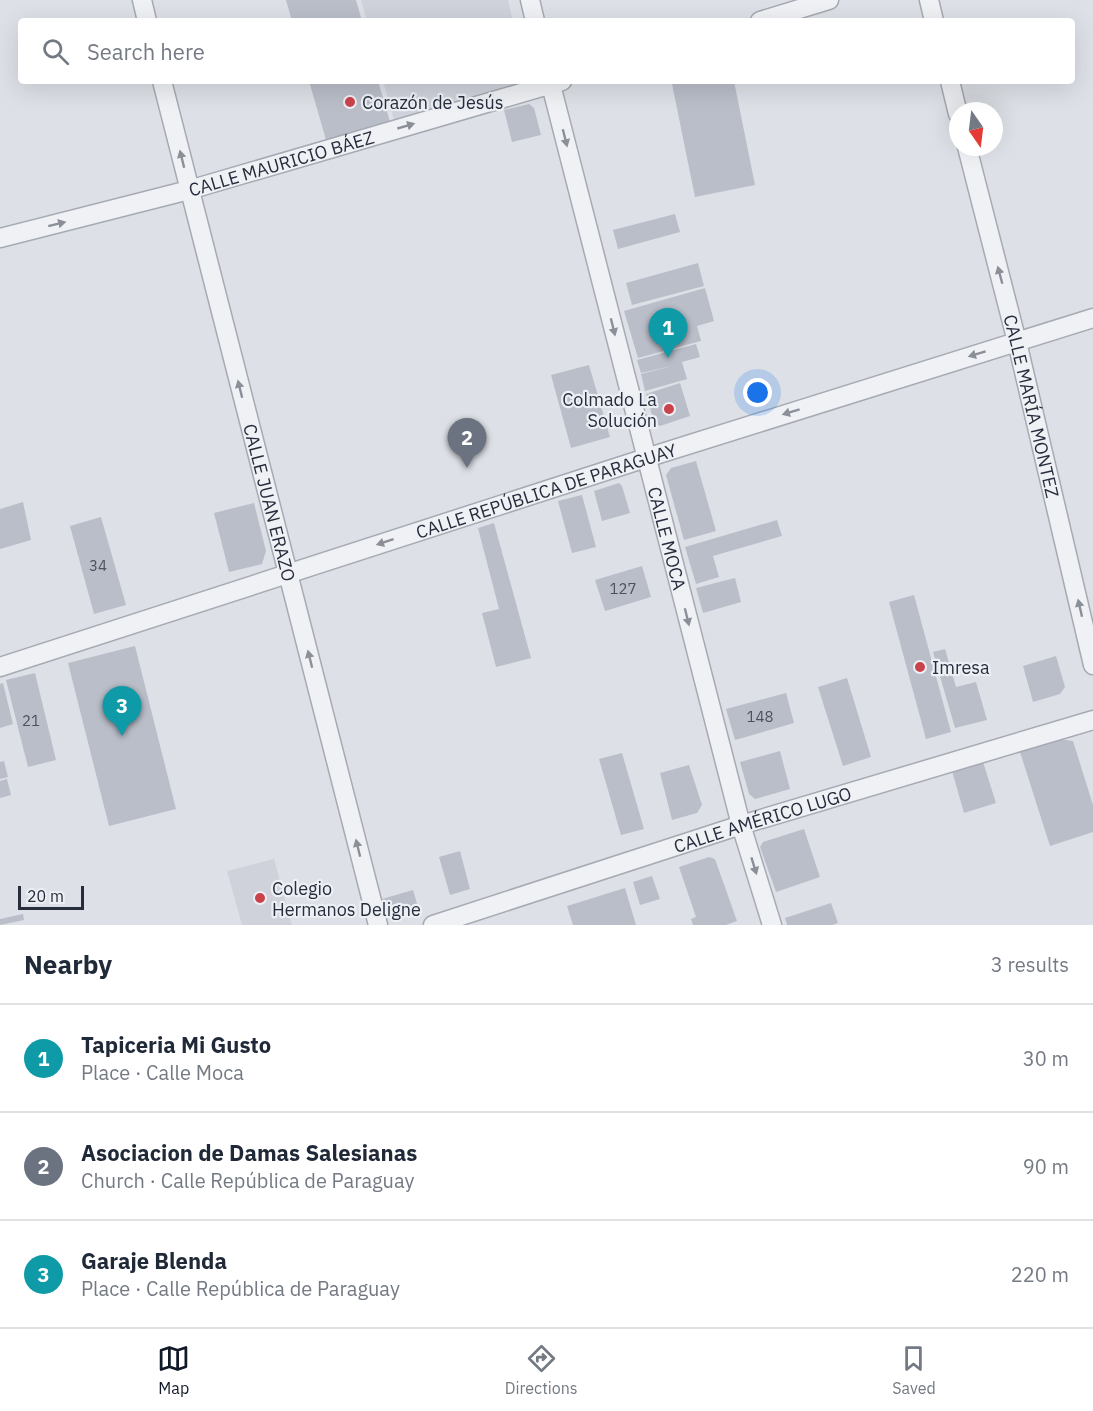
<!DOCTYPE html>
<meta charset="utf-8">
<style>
:root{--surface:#fff;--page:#f6f6f7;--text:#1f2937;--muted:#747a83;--line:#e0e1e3;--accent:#111827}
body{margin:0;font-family:"IBM Plex Sans",sans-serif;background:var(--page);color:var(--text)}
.compass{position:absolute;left:949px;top:102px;width:54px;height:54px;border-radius:50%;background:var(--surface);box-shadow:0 6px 24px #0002;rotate:166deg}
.scale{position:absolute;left:18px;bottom:15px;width:66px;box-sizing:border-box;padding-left:6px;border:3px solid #272d3c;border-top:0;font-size:16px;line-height:21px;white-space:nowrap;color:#272d3c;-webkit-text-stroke:4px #eceff4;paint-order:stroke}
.you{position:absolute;left:758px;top:393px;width:21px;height:21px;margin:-15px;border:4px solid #fff;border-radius:50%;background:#1a73e8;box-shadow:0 0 0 9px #1a73e833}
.badge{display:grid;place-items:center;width:39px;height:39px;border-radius:50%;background:var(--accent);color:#fff;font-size:20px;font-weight:700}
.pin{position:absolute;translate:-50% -50px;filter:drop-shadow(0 2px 3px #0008)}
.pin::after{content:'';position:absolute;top:32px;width:21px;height:18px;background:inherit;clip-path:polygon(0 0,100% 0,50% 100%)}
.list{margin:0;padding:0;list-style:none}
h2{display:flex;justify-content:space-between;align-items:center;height:78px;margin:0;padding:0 24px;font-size:26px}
h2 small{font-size:20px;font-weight:400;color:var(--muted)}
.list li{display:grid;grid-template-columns:39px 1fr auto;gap:18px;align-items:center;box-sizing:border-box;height:108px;padding:0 24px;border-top:2px solid var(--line)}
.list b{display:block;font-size:22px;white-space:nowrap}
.list p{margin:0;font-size:20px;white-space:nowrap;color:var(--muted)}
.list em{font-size:20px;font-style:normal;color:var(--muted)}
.icon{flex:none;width:33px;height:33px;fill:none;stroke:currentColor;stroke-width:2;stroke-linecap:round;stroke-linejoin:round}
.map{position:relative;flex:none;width:1093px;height:925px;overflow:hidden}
.search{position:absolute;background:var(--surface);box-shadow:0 6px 24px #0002;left:18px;right:18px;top:18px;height:66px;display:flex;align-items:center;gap:15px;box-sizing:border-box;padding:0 21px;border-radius:6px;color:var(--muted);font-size:22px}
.sheet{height:402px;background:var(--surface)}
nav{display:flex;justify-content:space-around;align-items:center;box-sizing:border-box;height:84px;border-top:2px solid var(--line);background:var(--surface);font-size:16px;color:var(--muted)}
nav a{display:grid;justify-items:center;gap:3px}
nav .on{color:var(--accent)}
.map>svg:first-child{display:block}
</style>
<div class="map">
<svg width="1093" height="925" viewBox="0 0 1093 925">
<rect width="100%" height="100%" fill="#dde0e6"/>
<g fill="#cfd2db">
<polygon points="361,0 508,0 513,21 367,21"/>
<polygon points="383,81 530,81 531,84 394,120"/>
<polygon points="274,859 292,925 242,925 227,871"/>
</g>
<g fill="#babec9">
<polygon points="286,0 356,0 362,21 292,21"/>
<polygon points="309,81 378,81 390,122 326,140"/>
<polygon points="687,81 734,81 755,185 695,197 672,84"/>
<polygon points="529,104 534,108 541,135 512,142 504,110"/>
<polygon points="675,214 680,232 618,249 613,230"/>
<polygon points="698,263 704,286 632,305 626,283"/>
<polygon points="705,288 714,321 697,326 701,341 638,358 624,311"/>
<polygon points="696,344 700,357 682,362 687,379 645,391 641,374 672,366 641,373 637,360"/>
<polygon points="589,365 610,437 571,448 551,375"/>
<polygon points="680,383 690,416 660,426 654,422 646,394"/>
<polygon points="696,461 716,531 684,540 666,475 671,468"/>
<polygon points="619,483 622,486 630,513 602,521 594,491"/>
<polygon points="582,495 596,547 572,553 558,501"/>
<polygon points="23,502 31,540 0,549 0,509"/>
<polygon points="254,503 266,551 262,564 229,572 214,513"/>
<polygon points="101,517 126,605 94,614 70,526"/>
<polygon points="777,520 782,536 713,556 719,577 696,584 685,547"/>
<polygon points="494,523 531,658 496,667 482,613 499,609 478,528"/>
<polygon points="642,566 651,597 605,611 595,580"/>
<polygon points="735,578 741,602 703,613 696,588"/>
<polygon points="914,595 951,732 926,739 889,602"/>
<polygon points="135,646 176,809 109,826 68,663"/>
<polygon points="945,649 956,687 976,682 987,720 955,728 933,652"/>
<polygon points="1056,656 1065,687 1060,694 1033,702 1023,666"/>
<polygon points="35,673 56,760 28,767 6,680"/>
<polygon points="847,678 871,757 843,766 818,687"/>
<polygon points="3,683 13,724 0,728 0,684"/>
<polygon points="786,693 794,723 735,740 726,709"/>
<polygon points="1060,739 1073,741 1093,805 1093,832 1050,846 1020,752"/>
<polygon points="780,751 790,789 755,799 749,794 740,762"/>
<polygon points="622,753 644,829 621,835 599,759"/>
<polygon points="4,761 8,777 0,779 0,762"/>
<polygon points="983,762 996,803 964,813 952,771"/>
<polygon points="689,765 702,805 697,813 672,820 660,773"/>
<polygon points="7,779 11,795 0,798 0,781"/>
<polygon points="804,829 820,877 776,892 760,847 763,842"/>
<polygon points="460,851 470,889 450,895 439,857"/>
<polygon points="709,857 715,859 737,921 726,925 693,925 691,919 696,917 679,867"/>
<polygon points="652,876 660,899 640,905 633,882"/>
<polygon points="625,888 636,925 573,925 567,906"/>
<polygon points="413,890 418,907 391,915 385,911 382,899"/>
<polygon points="831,903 838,923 832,925 787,925 785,918"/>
<polygon points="23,914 24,920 0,925 0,919"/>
</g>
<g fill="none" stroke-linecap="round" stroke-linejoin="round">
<g stroke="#a6aab3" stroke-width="21">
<g id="minor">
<polyline points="142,0 147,21"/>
<polyline points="530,0 535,21"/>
<polyline points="929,0 934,21"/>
<polyline points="760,21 829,0"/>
<path id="s1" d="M162,81L378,925"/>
<path id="s2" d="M550,81L741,825L772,925"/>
<polyline points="950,81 958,114"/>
<path id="s3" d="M967,147L1017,342L1093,665"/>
<path id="s4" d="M0,238L189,190L562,81"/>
<path id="s5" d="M0,667L646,458L1093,318"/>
<path id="s6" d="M433,925L741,825L1093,720"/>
</g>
</g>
<use href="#minor" stroke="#eff1f5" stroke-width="18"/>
</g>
<defs><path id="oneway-solid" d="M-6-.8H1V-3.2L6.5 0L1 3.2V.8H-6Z" transform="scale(1.5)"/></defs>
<g fill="#8b8f98">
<use href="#oneway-solid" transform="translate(406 126) rotate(-16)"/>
<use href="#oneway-solid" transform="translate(565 138) rotate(76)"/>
<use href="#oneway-solid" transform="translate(182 159) rotate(-104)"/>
<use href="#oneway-solid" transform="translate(57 224) rotate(-14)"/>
<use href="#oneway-solid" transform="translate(1000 275) rotate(-105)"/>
<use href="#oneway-solid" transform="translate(613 327) rotate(76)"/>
<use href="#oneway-solid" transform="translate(977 354) rotate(163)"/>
<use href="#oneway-solid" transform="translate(240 389) rotate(-104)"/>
<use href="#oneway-solid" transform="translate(791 412) rotate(163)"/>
<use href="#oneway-solid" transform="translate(385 542) rotate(162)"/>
<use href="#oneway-solid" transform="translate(1080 608) rotate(-103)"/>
<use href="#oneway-solid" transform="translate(687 617) rotate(76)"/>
<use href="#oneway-solid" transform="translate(310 659) rotate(-104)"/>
<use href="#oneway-solid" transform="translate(358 848) rotate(-104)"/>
<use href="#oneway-solid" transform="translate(754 866) rotate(73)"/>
</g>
<g fill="#ca434c" stroke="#eceff4" stroke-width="2">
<circle cx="350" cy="102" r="6"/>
<circle cx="669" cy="409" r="6"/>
<circle cx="920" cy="667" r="6"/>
<circle cx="260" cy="898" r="6"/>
</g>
<g text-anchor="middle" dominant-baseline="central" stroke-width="4.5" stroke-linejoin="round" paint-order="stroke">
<g font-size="15" fill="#4c515f">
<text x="98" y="565">34</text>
<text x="623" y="588">127</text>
<text x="760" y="716">148</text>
<text x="31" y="720">21</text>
</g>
<g font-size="18" fill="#272d3c" stroke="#eceff4" text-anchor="start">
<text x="362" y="102">Corazón de Jesús</text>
<text x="657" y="399" text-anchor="end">Colmado La<tspan x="657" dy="21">Solución</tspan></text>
<text x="932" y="667">Imresa</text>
<text x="272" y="888">Colegio<tspan x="272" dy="21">Hermanos Deligne</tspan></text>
</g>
<g font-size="18" fill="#272d3c" stroke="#eceff4">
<text stroke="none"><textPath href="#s4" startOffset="291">CALLE MAURICIO BÁEZ</textPath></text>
<text stroke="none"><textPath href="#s3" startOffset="267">CALLE MARÍA MONTEZ</textPath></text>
<text stroke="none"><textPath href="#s5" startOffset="574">CALLE REPÚBLICA DE PARAGUAY</textPath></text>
<text stroke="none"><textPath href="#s1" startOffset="435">CALLE JUAN ERAZO</textPath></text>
<text stroke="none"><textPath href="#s2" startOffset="472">CALLE MOCA</textPath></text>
<text stroke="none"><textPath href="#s6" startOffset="346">CALLE AMÉRICO LUGO</textPath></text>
</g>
</g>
</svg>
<svg class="compass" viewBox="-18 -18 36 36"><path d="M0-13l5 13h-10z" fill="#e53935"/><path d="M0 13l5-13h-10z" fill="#747a83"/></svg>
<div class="scale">20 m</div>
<div class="you"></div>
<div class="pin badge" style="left:668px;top:358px;background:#0f9aa8">1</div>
<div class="pin badge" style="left:467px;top:468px;background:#6b7280">2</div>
<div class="pin badge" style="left:122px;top:736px;background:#0f9aa8">3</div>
<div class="search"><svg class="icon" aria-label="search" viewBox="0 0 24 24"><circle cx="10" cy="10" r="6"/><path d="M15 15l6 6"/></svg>Search here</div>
</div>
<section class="sheet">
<h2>Nearby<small>3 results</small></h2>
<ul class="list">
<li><span class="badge" style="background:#0f9aa8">1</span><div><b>Tapiceria Mi Gusto</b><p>Place · Calle Moca</p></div><em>30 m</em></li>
<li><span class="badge" style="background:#6b7280">2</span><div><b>Asociacion de Damas Salesianas</b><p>Church · Calle República de Paraguay</p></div><em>90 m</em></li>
<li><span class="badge" style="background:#0f9aa8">3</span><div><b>Garaje Blenda</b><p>Place · Calle República de Paraguay</p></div><em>220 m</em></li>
</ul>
</section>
<nav>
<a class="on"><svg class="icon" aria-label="map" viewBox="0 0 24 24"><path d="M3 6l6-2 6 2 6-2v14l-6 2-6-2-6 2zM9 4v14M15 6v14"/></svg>Map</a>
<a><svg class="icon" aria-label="directions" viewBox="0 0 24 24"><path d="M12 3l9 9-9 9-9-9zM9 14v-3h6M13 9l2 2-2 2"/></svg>Directions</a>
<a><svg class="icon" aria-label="saved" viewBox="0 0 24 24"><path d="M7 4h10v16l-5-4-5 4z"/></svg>Saved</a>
</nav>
